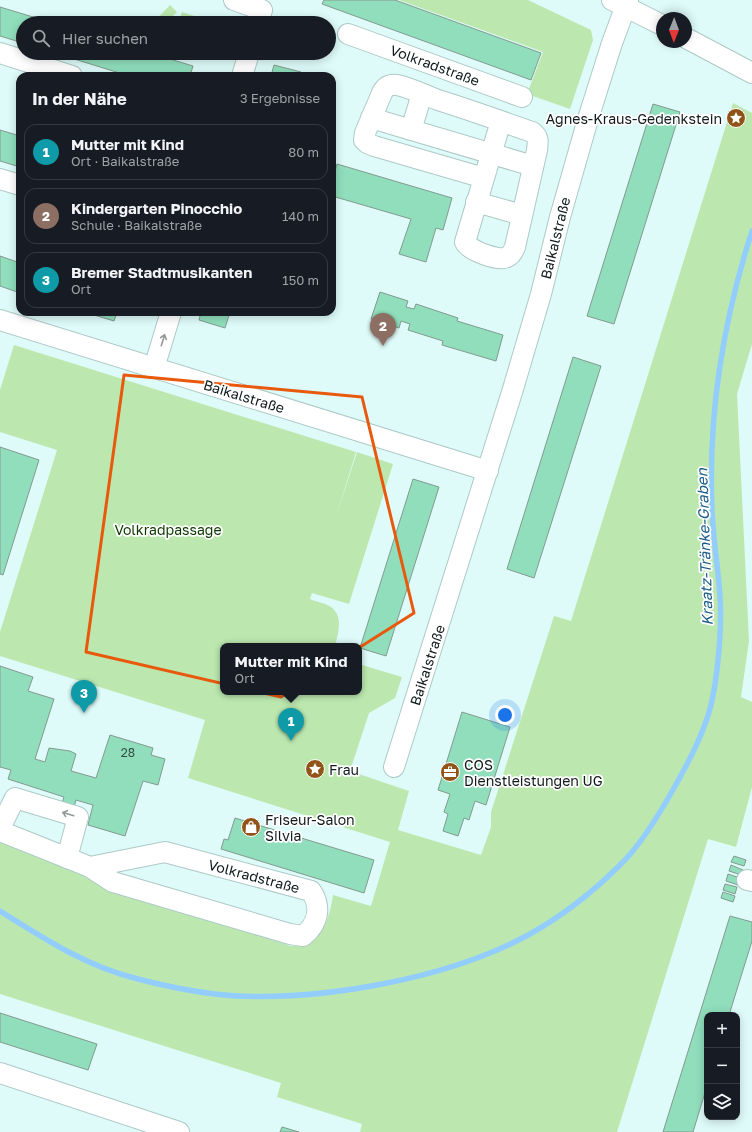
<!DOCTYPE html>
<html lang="de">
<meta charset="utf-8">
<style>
:root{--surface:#171b24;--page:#242831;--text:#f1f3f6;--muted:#9ea1a6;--line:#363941;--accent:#d93025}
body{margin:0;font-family:"Golos Text",sans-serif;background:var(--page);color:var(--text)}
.controls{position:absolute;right:12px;bottom:12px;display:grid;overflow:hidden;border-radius:8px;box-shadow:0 2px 10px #0003}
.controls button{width:36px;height:36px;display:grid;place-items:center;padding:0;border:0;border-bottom:1px solid var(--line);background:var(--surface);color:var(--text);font:20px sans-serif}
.compass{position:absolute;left:656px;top:12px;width:36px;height:36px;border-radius:50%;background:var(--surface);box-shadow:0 2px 10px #0003;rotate:181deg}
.you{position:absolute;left:505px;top:715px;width:14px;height:14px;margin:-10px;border:3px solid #fff;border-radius:50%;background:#1a73e8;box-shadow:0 0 0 6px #1a73e833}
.badge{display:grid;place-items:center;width:26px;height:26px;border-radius:50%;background:var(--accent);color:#fff;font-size:13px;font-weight:700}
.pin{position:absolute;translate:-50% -33px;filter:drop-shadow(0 1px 2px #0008)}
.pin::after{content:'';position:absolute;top:21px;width:14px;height:12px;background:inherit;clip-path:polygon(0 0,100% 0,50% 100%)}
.popup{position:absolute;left:220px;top:643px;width:142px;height:52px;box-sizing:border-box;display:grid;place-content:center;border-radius:8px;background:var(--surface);filter:drop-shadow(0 1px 3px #0005);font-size:13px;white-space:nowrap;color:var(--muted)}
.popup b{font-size:15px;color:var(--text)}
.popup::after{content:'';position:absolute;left:50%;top:100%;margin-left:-8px;border:8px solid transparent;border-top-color:var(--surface)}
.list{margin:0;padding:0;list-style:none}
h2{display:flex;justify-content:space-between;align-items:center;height:52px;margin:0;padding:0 16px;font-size:17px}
h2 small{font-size:13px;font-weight:400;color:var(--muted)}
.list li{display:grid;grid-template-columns:26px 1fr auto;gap:12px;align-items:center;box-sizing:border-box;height:56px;margin:0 8px 8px;padding:0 8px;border:1px solid var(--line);border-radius:12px}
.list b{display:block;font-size:15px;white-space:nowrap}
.list p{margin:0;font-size:13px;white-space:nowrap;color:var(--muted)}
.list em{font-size:13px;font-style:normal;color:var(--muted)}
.icon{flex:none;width:22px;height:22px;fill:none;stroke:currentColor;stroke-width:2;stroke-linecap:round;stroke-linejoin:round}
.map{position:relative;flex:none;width:752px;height:1132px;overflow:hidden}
.search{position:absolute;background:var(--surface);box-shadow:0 2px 10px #0003;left:16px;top:16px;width:320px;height:44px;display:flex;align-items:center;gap:10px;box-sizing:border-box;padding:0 14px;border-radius:22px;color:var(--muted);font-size:15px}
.panel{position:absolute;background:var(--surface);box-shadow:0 2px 10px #0003;left:16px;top:72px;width:320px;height:244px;border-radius:12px}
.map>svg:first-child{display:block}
</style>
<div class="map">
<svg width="752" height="1132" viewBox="0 0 752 1132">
<rect width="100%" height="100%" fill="#defbf9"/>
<g fill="#bce8af">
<polygon points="399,0 528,0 591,30 593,40 570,109 527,94 543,52"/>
<polygon points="170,5 177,12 166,23 153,23"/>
<polygon points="182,12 207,20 206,23 178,23"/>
<path d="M733,103L752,113V344L737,394L749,641L741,697L752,702V787L736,847L708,839L617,1132H360L362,1124L277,1097L281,1083L0,994V839L83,874L108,888L291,946C320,946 330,919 333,895L371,906L390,842L188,778L205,720L0,656V632L57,450L0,432V390L14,345L356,452L336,517L357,452L393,464L349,604L312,593L310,599C316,602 326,603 331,607C344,617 338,633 335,646H223V692H359V664L402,677L395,698L369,713L350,771L409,791L398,830L481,855L491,827V812L554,616L571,621Z"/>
</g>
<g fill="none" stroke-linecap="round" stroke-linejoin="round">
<path stroke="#92cdfd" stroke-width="5.5" d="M0,911C43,938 87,967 138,979C169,987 204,994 237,996C327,1000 450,978 530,934C562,916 594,891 620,865C640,846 660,813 674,788C688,763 702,737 710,709C718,678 722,627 720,596C718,567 713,538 712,509C708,414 723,321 752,231"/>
</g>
<g fill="#90debc" stroke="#839a8f">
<polygon points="324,0 395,0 541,53 531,80 322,4"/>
<polygon points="0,7 53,23 23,23 23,43 0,36"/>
<polygon points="55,53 150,53 193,66 190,76 129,76"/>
<polygon points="274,65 301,72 300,76 271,76"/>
<polygon points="653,104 680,112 614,324 587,316"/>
<polygon points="0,130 20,136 20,167 0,161"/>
<polygon points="337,164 452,198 443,230 436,228 426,262 399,254 411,219 332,196 332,182"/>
<polygon points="0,256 20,263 20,293 0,286"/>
<polygon points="380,292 408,301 406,307 414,309 416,304 458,318 457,321 503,335 496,361 442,345 443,341 408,330 410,324 401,321 399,328 371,319"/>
<polygon points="84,312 117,312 114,321"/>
<polygon points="201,312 230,312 225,328 199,320"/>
<polygon points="573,357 601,366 534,578 507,569"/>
<polygon points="0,447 39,460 3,575 0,574"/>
<polygon points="413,479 439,487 386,656 360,648"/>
<polygon points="0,666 33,677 28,691 54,699 35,759 45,762 49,748 70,751 76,754 71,771 96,778 110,735 153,748 151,755 165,759 158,785 143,781 125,836 88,825 93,805 76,800 74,807 62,803 64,797 8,779 11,770 0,767"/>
<polygon points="462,712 510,727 486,805 475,801 469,820 464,818 458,836 443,831 448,814 444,812 450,794 438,790"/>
<polygon points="235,818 374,860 364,893 221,849 224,839 228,840"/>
<polygon points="734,856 746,860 744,866 731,862"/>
<polygon points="731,865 743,870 741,875 729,871"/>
<polygon points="728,874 740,878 738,885 726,881"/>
<polygon points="725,884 737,887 735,894 723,890"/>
<polygon points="723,892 735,896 733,902 721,898"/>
<polygon points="730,916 752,922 752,941 729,1015 707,1015 707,1086 693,1132 663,1132"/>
<polygon points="0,1013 97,1044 88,1070 0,1042"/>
<polygon points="282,1127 299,1132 280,1132"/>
</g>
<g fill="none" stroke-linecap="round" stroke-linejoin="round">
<g stroke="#adc9c7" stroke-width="22">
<g id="minor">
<polyline points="234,0 262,10 258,23"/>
<polyline points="612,0 662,25"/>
<polyline points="348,34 522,97"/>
<polyline points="686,38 752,73"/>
<polyline points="0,53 72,76"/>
<polyline points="242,76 249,53"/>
<polyline points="371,118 533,166"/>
<polyline points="411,130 422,94"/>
<path d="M484,178L374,146L367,143L364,140L365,133L382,93C385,87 389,84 397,85C411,88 425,95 438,100C470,110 501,121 532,132C539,137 538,142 537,150L515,247C513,251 512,255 507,257C499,262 468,250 465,242L501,121"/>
<polyline points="0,179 20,185"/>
<polyline points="476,202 522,215"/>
<polyline points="0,320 488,471"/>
<polyline points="154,368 171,312"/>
<polyline points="394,767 513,389 541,294 560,217 588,119 612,43 628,0"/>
<polyline points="0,828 15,798 78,817 67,858"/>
<path d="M0,831L90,867L113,882L290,934L303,936C318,924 322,907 311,891L165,852L90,867"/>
<polyline points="747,880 752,881"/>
<polyline points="0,1073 179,1132"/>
</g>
</g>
<use href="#minor" stroke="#fff" stroke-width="20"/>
</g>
<defs><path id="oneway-shaft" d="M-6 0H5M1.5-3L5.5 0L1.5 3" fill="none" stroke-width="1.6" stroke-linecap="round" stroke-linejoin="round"/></defs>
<g stroke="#939898">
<use href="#oneway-shaft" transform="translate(163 340) rotate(-73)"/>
<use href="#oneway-shaft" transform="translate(68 814) rotate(-163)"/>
</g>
<path fill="none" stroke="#e8590c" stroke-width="3" stroke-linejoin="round" d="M124,375L362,397L414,613L281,697L86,652Z"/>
<defs>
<g id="sight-disc" transform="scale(1)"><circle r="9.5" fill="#915418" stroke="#fff"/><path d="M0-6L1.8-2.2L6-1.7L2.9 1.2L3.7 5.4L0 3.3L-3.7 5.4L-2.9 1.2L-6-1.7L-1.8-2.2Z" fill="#fff"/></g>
<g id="office-disc" transform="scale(1)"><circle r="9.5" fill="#915418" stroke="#fff"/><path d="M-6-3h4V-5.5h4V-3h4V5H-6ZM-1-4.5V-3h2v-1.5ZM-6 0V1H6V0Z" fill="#fff"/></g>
<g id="shop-disc" transform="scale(1)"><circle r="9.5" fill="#915418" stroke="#fff"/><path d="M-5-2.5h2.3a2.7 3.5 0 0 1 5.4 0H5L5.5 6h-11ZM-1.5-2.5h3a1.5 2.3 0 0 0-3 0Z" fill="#fff"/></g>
</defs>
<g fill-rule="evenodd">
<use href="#sight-disc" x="736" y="118"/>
<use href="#sight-disc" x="315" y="769"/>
<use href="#office-disc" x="450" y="772"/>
<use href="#shop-disc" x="251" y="827"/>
</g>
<g text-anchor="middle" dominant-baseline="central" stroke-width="3.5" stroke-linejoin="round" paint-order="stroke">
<g font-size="12" fill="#304b42">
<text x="128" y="752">28</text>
</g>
<g font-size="14" fill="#101a1a" stroke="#fff">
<text transform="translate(435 65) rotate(20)">Volkradstraße</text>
<text transform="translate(555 238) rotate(-76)">Baikalstraße</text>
<text transform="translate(244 396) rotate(17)">Baikalstraße</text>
<text transform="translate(427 665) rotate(-72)">Baikalstraße</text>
<text transform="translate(254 876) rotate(15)">Volkradstraße</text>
</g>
<g font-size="14" fill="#101a1a" stroke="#fff" text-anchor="start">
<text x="722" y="118" text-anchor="end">Agnes-Kraus-Gedenkstein</text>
<text x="464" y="764">COS<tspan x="464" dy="16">Dienstleistungen UG</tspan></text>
<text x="329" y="769">Frau</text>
<text x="265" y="819">Friseur-Salon<tspan x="265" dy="16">Silvia</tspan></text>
</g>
<g font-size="14" fill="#0d3800" stroke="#fff">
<text x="168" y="529">Volkradpassage</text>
</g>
<g font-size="15" font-style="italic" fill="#1b5b88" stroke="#fff">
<text transform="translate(704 547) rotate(-92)">Kraatz-Tränke-Graben</text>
</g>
</g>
</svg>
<div class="controls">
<button>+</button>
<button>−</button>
<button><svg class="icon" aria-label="layers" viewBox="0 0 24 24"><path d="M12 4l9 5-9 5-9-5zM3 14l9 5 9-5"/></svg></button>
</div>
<svg class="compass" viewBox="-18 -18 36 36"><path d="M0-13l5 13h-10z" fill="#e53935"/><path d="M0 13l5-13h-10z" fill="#9ea1a6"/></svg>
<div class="you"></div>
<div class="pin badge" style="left:291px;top:741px;background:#0f9aa8">1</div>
<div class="popup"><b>Mutter mit Kind</b>Ort</div>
<div class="pin badge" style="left:383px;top:346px;background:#8d6e63">2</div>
<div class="pin badge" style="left:84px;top:713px;background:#0f9aa8">3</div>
<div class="search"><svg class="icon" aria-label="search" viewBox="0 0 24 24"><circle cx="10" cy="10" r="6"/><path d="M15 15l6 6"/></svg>Hier suchen</div>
<section class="panel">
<h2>In der Nähe<small>3 Ergebnisse</small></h2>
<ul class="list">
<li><span class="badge" style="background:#0f9aa8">1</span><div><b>Mutter mit Kind</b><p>Ort · Baikalstraße</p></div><em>80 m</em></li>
<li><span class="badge" style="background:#8d6e63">2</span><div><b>Kindergarten Pinocchio</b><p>Schule · Baikalstraße</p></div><em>140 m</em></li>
<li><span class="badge" style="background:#0f9aa8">3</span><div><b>Bremer Stadtmusikanten</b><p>Ort</p></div><em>150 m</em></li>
</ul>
</section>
</div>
